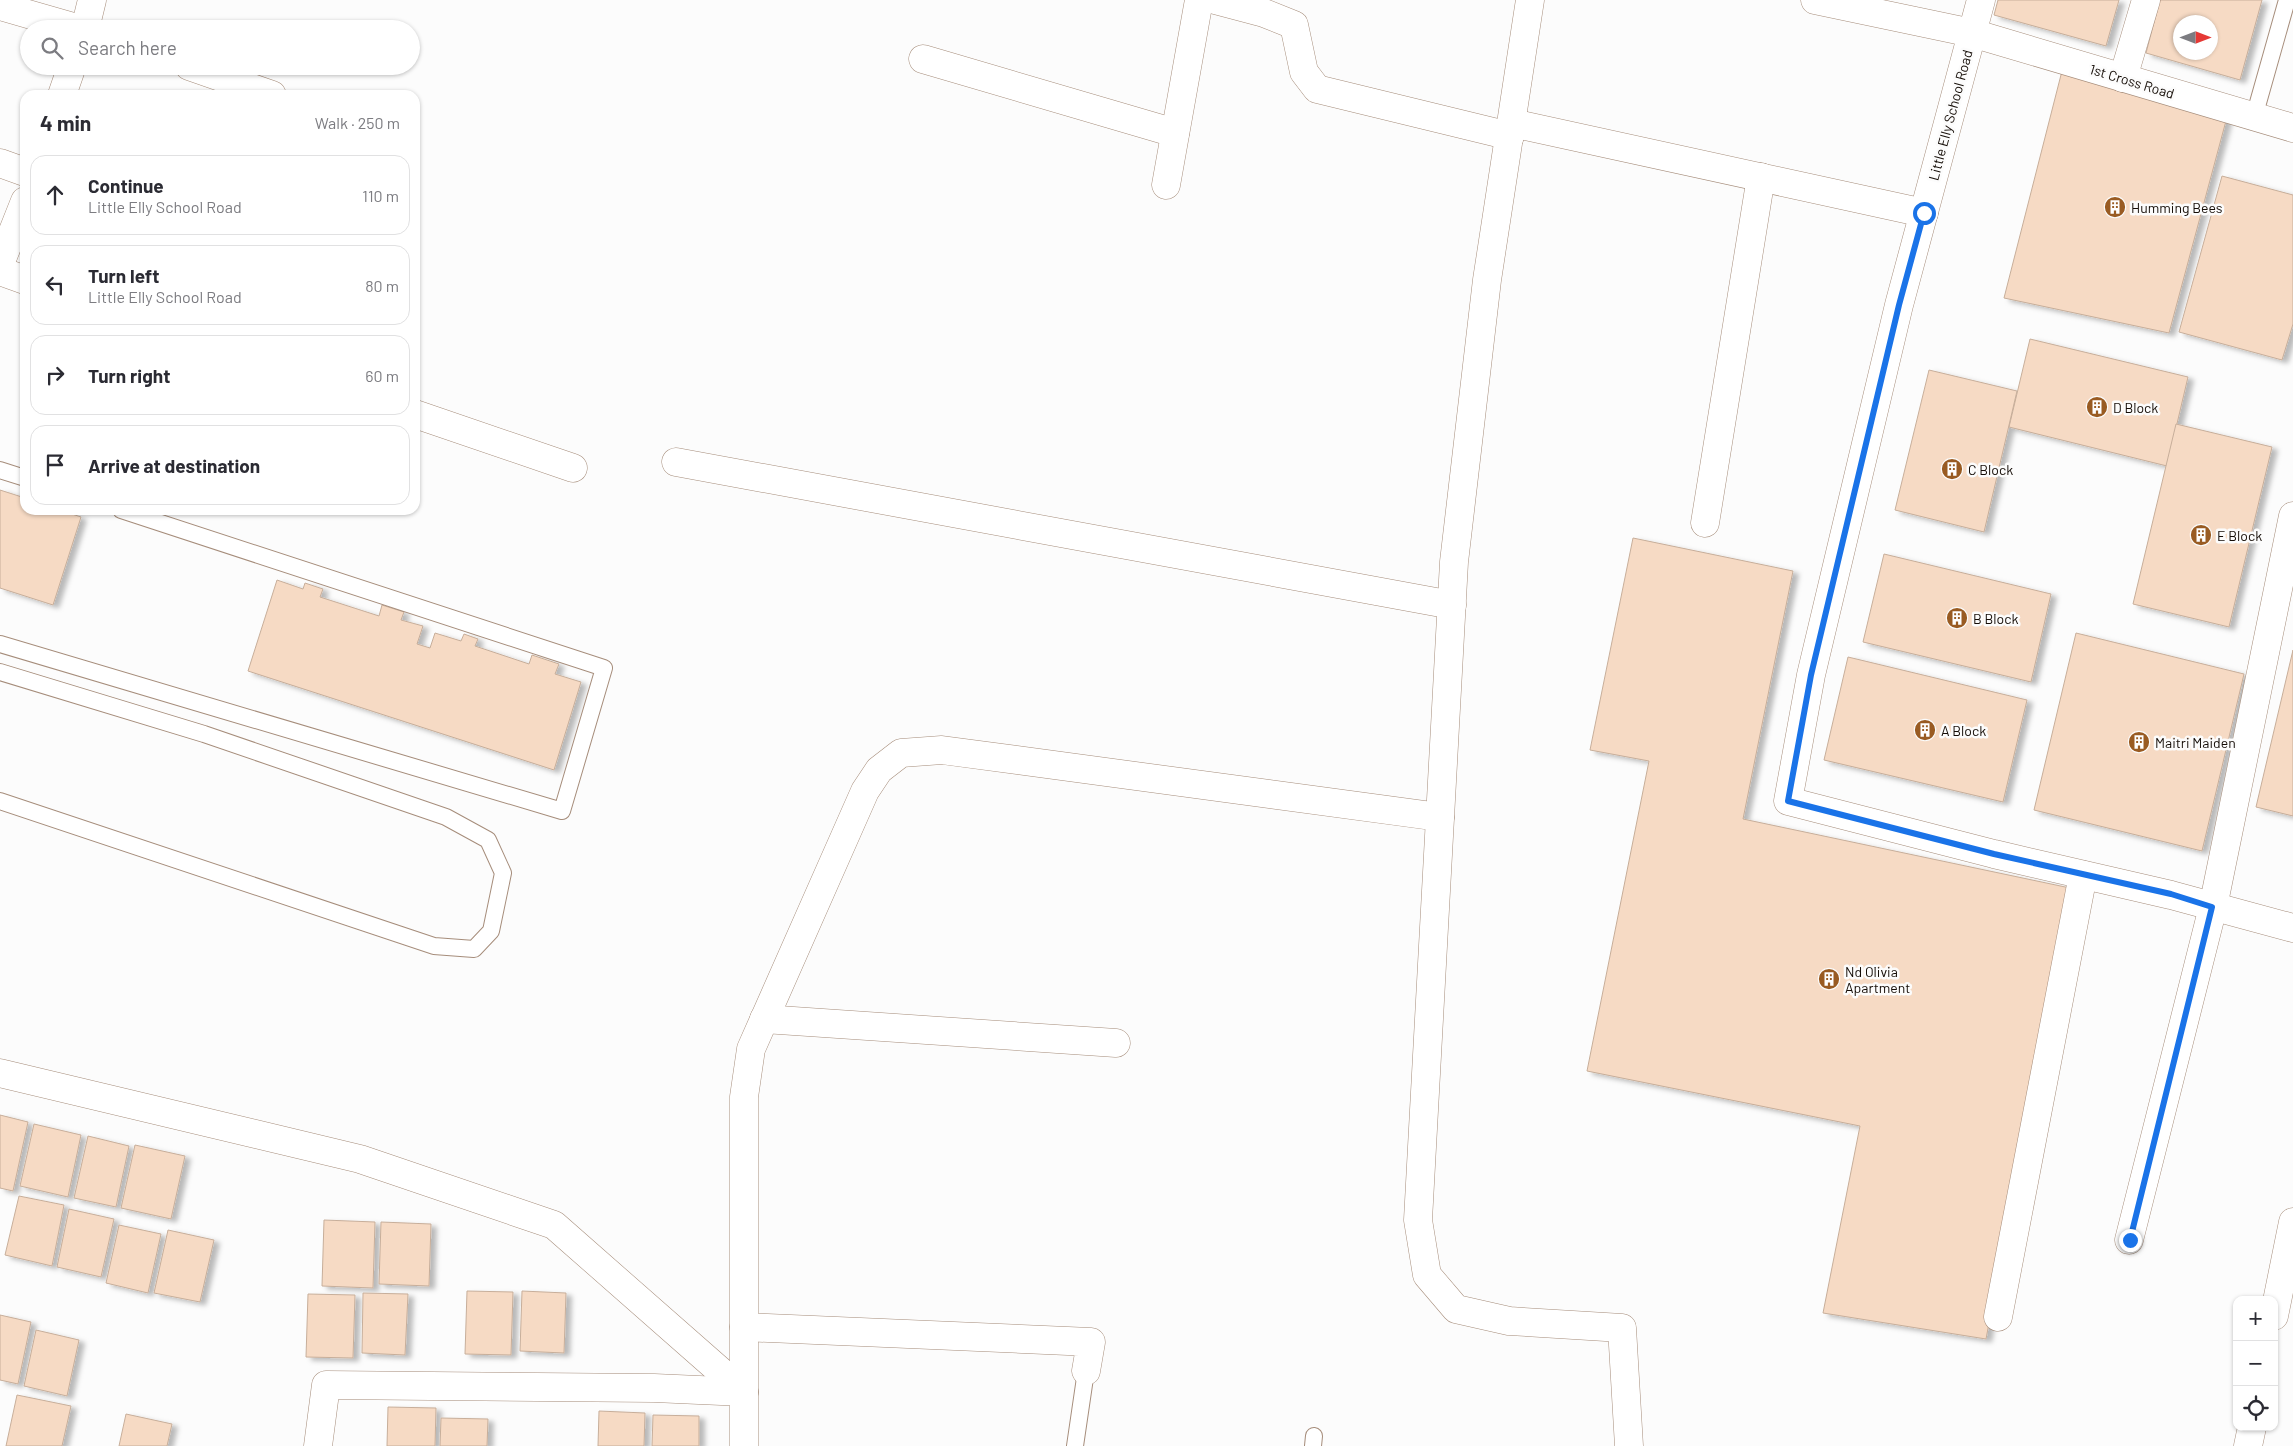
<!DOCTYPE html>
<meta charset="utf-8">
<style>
:root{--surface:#fff;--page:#f7f7f7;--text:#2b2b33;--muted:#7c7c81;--line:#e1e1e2}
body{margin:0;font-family:Barlow,sans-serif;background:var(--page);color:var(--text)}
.controls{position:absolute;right:15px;bottom:15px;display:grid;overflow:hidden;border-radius:10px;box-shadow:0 1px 4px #0004}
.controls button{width:45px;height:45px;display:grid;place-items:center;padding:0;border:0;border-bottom:1px solid var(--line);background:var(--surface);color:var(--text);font:25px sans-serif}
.compass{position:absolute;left:2173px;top:15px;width:45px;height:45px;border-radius:50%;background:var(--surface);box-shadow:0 1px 4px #0004;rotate:90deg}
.stop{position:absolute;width:15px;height:15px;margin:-11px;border:4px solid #1a73e8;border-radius:50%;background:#fff}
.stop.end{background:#1a73e8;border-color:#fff;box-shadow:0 1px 5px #0008}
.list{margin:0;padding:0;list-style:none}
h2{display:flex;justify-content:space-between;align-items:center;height:65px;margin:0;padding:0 20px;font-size:21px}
h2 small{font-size:16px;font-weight:400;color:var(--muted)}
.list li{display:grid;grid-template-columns:32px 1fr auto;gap:15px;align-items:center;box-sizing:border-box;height:80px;margin:0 10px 10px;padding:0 10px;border:1px solid var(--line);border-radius:15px}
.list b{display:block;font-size:19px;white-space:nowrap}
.list p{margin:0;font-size:16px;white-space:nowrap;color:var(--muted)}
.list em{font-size:16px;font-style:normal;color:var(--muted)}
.icon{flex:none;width:28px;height:28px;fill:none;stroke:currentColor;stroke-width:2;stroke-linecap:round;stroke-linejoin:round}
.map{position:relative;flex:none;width:2293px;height:1446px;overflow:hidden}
.search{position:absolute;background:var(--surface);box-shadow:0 1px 4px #0004;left:20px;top:20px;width:400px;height:55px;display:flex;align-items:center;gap:12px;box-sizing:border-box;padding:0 18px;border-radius:28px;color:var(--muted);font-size:19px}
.panel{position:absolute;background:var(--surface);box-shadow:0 1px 4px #0004;left:20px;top:90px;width:400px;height:425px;border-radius:15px}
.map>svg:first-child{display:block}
</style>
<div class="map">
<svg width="2293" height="1446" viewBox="0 0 2293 1446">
<defs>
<filter id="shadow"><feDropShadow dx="5.5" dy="3" stdDeviation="2.5" flood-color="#0004"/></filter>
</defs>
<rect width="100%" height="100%" fill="#fcfcfc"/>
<g fill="#f6dac4" stroke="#c7ae9a" fill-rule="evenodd" filter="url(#shadow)">
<polygon points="1998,0 2119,0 2106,46 1994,15"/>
<path d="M2160,0H2262L2240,80L2146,53ZM2180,22H2210V52H2180Z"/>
<polygon points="2063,67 2227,117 2169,333 2004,298"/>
<polygon points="2222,176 2293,195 2293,324 2282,360 2179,332"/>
<polygon points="2030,339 2188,377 2167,466 2009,427"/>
<polygon points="1929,370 2017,391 1984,532 1895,510"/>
<polygon points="2176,424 2272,447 2229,627 2133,604"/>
<polygon points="0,490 25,498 25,510 60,510 81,517 53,605 0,588"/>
<polygon points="1633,538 1793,571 1743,819 2070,888 1986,1339 1823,1313 1860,1126 1587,1071 1649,761 1590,750"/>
<polygon points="1884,554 2051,594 2031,682 1863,642"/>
<polygon points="277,580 303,589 305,583 323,589 320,597 379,616 382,605 404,612 401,620 423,626 417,644 430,648 435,633 461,641 464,634 478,639 475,646 529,664 532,655 559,664 555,674 581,682 554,770 248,671"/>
<polygon points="2076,633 2244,674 2202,851 2034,810"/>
<polygon points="2293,650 2293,816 2256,807"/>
<polygon points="1848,657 2027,700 2003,802 1824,760"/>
<polygon points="0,1115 28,1122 13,1191 0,1188"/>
<polygon points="34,1124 81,1135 68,1197 20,1186"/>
<polygon points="88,1136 129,1146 116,1207 74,1198"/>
<polygon points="135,1145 185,1156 171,1219 121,1208"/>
<polygon points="19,1196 64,1205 52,1266 5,1255"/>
<polygon points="69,1209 114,1219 101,1277 57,1267"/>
<polygon points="324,1220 375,1222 373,1288 322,1286"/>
<polygon points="381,1222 431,1224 429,1286 379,1284"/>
<polygon points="119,1225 161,1234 148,1293 106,1283"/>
<polygon points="168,1230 214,1240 200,1302 154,1293"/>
<polygon points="467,1291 513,1292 511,1355 465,1354"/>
<polygon points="522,1291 566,1293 564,1353 520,1351"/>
<polygon points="363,1293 408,1294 405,1355 362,1353"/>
<polygon points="308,1294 355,1295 353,1358 306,1357"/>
<polygon points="0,1315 31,1322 18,1384 0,1380"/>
<polygon points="36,1330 79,1340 67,1396 24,1386"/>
<polygon points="17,1395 71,1406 62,1446 6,1446"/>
<polygon points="388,1407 436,1408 435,1446 387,1446"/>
<polygon points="599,1411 645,1413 644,1446 598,1446"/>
<polygon points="126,1414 172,1424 167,1446 119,1446"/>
<polygon points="653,1415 699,1416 699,1446 652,1446"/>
<polygon points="441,1418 488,1419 487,1446 440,1446"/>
</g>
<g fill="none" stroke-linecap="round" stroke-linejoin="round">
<g stroke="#a68d7b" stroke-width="18">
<g id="service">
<polyline points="2254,117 2287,0"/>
<polyline points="0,470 25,478"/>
<polyline points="0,644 562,811 604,668 121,510"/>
<polyline points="0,672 204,734 446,817 488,840 503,873 491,931 474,949 434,946 0,801"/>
<polyline points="1075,1446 1086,1371"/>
<polyline points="1313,1446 1314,1436"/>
</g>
</g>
<g stroke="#a68d7b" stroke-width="29">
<g id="minor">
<polyline points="1215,0 1264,13 1294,25 1304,72 1317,89 1510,136"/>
<polyline points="1530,0 1487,280 1454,562 1418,1220 1427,1275 1456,1309 1509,1321 1622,1328 1629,1446"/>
<polyline points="1815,0 1972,33 2293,128"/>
<polyline points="1981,0 1899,305 1811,675 1788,801 1994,854 2171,895 2293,928"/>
<polyline points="0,6 80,29"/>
<polyline points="85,29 92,0"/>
<polyline points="923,59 1175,133"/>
<polyline points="189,66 272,95"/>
<polyline points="2123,78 2146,0"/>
<polyline points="62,95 72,66"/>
<polyline points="1512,123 1924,213"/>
<polyline points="0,163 25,172"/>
<polyline points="1166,185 1199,0"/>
<polyline points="0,264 25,201"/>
<polyline points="0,271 25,280"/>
<polyline points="415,414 573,468"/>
<polyline points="676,462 1452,605"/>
<polyline points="1705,523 1761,177"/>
<polyline points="764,1019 1116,1043"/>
<polyline points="0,1073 360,1159 554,1225 744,1392"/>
<polyline points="2129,1240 2213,907 2293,516"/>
<polyline points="2274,1316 2293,1222"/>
<polyline points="1998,1317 2083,875"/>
<polyline points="744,1327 1091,1342 1086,1371"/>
<polyline points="318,1446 326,1385 654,1388 744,1392"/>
<polyline points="744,1446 744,1097 751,1049 865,791 879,770 901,753 942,750 1440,817"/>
<polyline points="2248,1446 2252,1427"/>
</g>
</g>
<use href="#service" stroke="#fff" stroke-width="16"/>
<use href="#minor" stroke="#fff" stroke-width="28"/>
</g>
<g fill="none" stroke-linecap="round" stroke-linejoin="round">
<polyline stroke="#1a73e8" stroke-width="6" points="1924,213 1899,305 1811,675 1788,801 1994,854 2171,894 2212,907 2130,1240"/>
</g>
<defs>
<g id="building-disc" transform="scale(1.125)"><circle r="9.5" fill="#995b22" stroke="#fcfcfc"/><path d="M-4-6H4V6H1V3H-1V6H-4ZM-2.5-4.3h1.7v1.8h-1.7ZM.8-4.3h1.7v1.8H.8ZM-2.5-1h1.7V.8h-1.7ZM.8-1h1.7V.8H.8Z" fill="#fff"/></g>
</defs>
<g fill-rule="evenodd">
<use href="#building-disc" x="2115" y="207"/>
<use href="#building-disc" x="2097" y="407"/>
<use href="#building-disc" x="1952" y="469"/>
<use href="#building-disc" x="2201" y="535"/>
<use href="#building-disc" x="1957" y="618"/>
<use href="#building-disc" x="1925" y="730"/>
<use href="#building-disc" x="2139" y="742"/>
<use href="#building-disc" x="1829" y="979"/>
</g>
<g text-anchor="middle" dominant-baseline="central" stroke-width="5" stroke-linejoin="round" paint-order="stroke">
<g font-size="14" fill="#140c06" stroke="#fcfcfc">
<text transform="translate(2132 81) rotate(17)">1st Cross Road</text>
<text transform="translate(1950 115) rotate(-75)">Little Elly School Road</text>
</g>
<g font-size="14" fill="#140c06" stroke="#fcfcfc" text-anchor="start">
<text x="2131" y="207">Humming Bees</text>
<text x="2113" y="407">D Block</text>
<text x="1968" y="469">C Block</text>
<text x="2217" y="535">E Block</text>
<text x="1973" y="618">B Block</text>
<text x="1941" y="730">A Block</text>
<text x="2155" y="742">Maitri Maiden</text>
<text x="1845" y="971">Nd Olivia<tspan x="1845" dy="16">Apartment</tspan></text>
</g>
</g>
</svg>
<div class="controls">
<button>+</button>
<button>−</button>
<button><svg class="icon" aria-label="locate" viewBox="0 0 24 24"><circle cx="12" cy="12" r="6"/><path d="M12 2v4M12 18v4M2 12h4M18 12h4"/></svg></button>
</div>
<svg class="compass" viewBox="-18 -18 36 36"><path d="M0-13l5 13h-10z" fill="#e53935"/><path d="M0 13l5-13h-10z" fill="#7c7c81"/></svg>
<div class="stop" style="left:1924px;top:213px"></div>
<div class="stop end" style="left:2130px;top:1240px"></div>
<div class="search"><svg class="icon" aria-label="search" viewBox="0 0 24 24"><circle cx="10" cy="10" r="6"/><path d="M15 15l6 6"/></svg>Search here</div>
<section class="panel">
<h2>4 min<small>Walk · 250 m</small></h2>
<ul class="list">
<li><svg class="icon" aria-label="ahead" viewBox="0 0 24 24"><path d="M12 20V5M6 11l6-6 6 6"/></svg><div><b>Continue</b><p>Little Elly School Road</p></div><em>110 m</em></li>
<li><svg class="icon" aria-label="left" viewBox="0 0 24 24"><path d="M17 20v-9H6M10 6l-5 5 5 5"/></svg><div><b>Turn left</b><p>Little Elly School Road</p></div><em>80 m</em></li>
<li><svg class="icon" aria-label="right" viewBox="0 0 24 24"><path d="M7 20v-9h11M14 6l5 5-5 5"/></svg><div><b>Turn right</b></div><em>60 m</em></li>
<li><svg class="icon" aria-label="arrive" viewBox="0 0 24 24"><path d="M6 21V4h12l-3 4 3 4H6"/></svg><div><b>Arrive at destination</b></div></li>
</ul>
</section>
</div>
